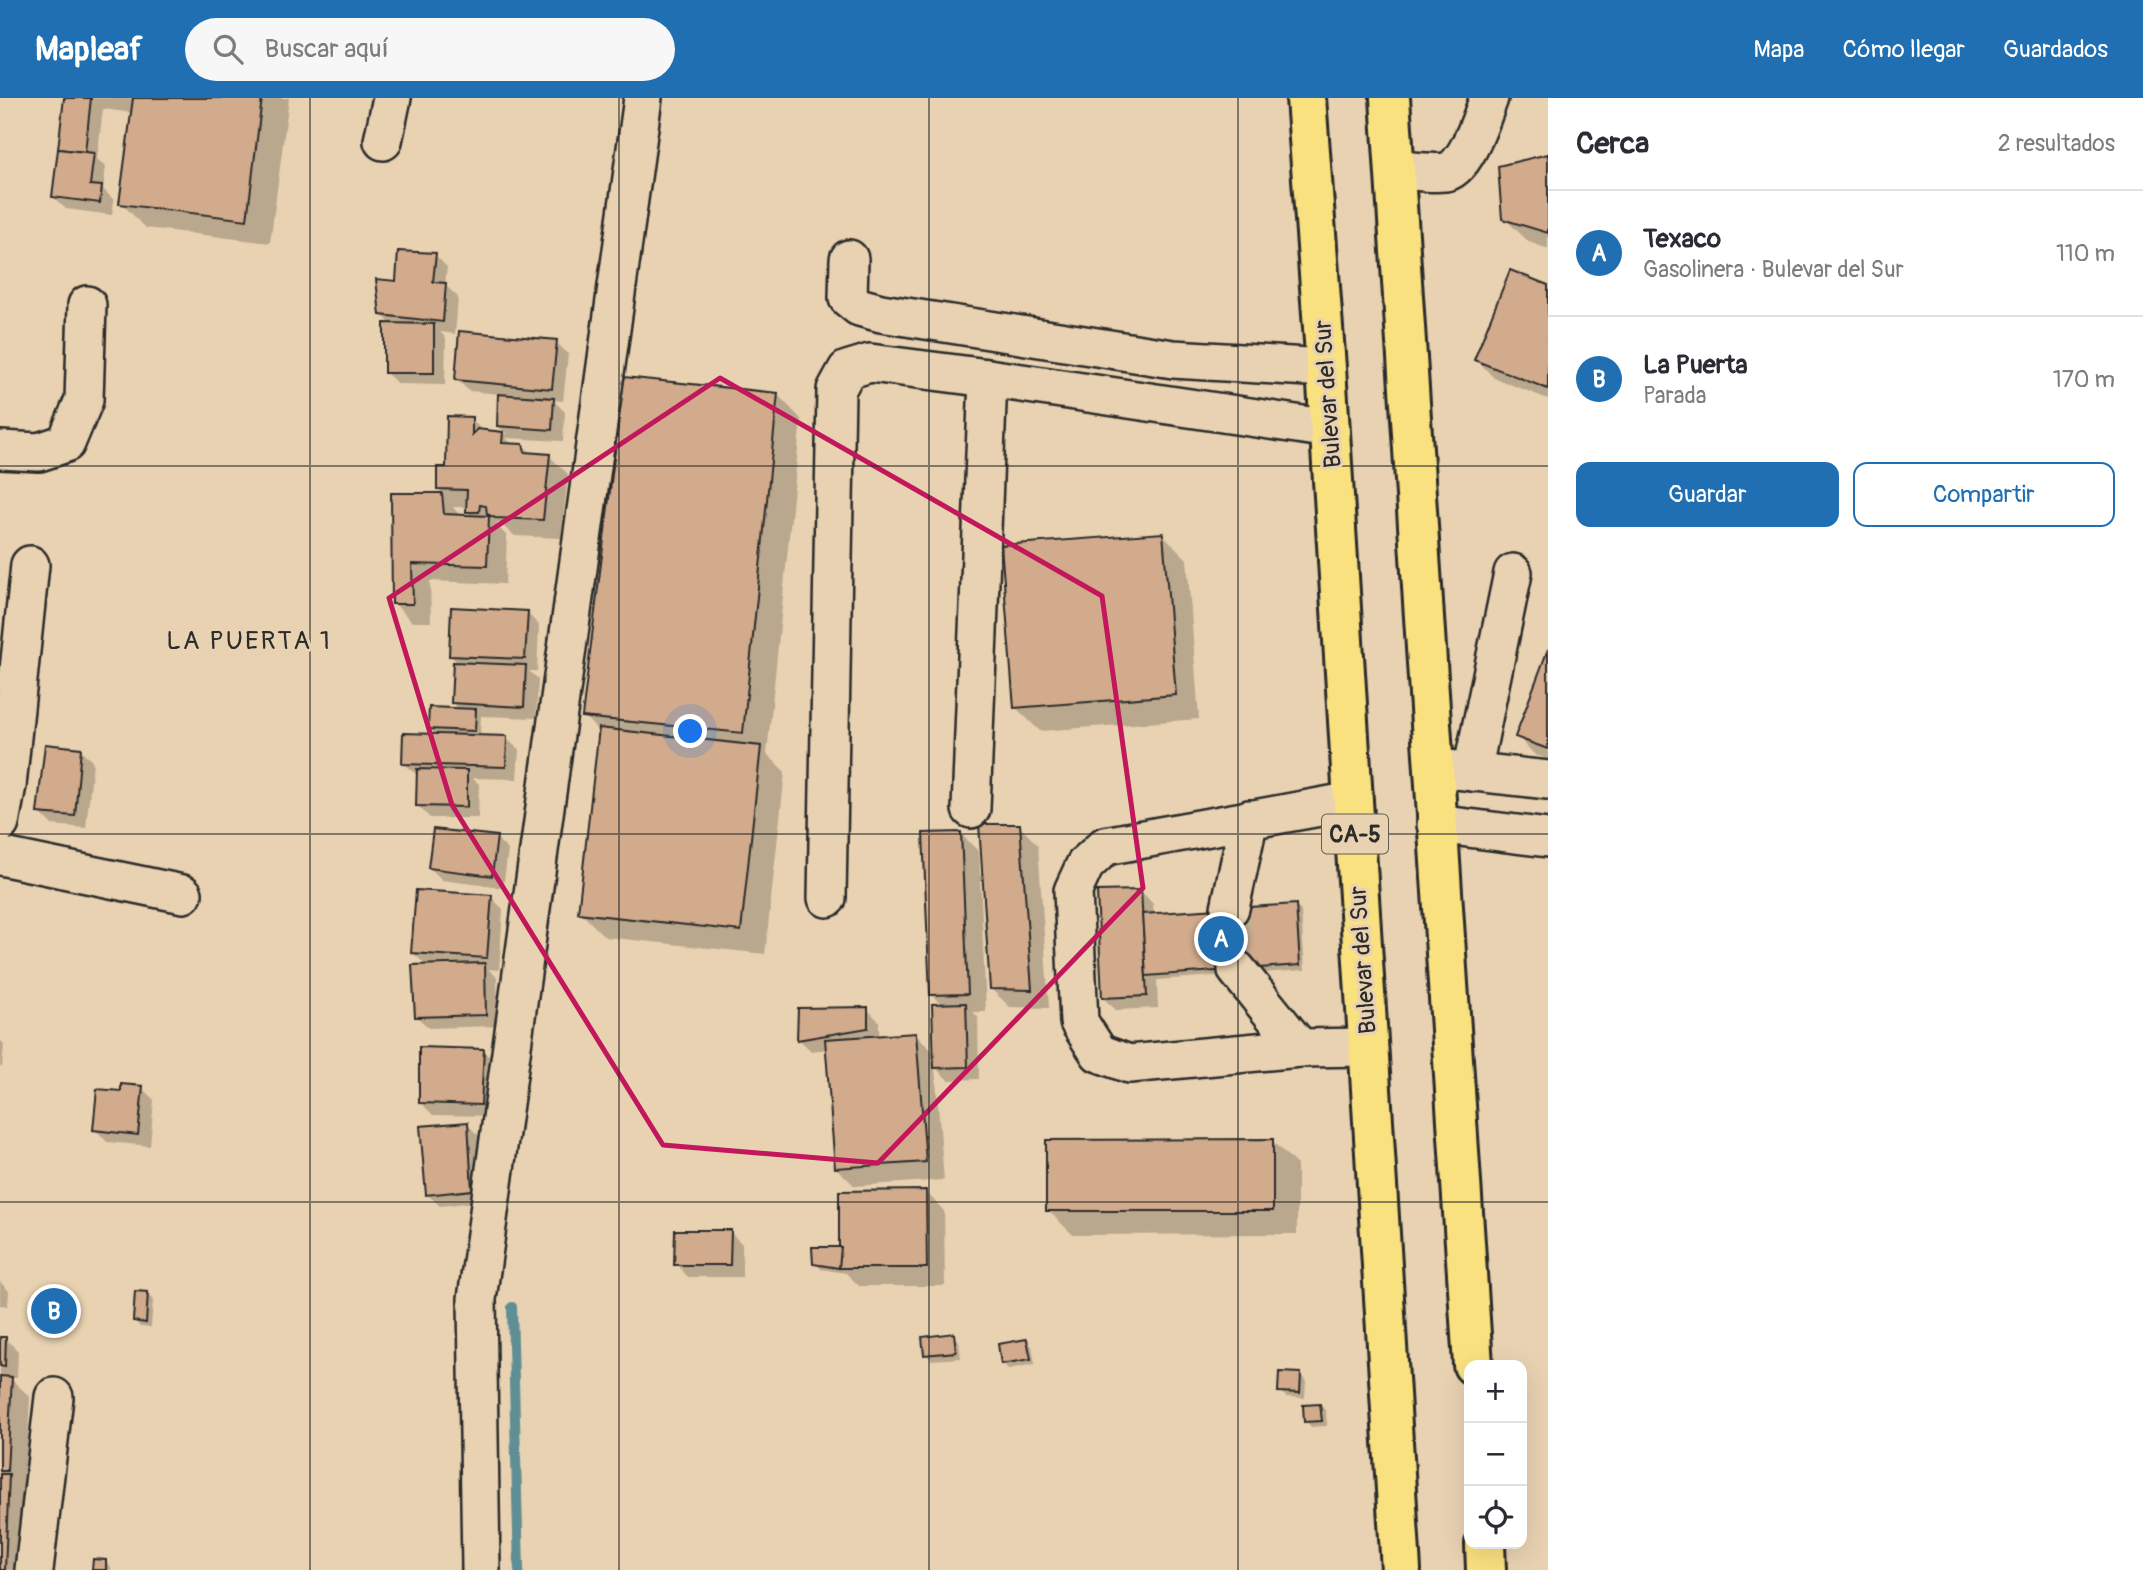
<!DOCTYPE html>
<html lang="es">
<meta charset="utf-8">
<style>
:root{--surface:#fff;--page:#f7f7f7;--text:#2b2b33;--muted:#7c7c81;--line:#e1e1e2;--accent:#1f6fb2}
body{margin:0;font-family:Pangolin,sans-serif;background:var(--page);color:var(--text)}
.controls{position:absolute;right:21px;bottom:21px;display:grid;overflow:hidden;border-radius:14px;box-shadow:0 7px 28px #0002}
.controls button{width:63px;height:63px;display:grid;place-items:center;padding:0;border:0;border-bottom:2px solid var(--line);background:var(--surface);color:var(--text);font:35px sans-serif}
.you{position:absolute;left:691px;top:634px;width:24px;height:24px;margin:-18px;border:5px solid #fff;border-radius:50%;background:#1a73e8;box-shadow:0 0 0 10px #1a73e833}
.badge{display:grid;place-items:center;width:46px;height:46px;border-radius:50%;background:var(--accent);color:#fff;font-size:23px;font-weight:700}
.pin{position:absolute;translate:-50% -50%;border:4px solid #fff;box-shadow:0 2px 7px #0006}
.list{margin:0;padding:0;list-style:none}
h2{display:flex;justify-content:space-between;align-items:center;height:91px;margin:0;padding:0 28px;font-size:30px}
h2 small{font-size:23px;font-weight:400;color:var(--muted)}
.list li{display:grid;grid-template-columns:46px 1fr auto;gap:21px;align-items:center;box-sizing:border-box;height:126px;padding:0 28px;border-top:2px solid var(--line)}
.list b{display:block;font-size:26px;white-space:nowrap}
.list p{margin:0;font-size:23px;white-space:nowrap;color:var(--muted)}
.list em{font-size:23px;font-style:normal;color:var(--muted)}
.actions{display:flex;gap:14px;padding:21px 28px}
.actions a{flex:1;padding:16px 0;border:2px solid var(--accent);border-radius:14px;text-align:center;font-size:24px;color:var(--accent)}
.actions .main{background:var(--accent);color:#fff}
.icon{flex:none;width:38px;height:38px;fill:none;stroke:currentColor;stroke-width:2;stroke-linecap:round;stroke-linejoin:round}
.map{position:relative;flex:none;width:1548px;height:1472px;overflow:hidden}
header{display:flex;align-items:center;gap:42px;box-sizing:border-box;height:98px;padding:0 35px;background:var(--accent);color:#fff}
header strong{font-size:33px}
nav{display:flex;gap:38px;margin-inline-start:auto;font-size:24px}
.search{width:490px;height:63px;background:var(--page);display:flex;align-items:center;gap:18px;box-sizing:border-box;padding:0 24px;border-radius:38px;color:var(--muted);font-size:26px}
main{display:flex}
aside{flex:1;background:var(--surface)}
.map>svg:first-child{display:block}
</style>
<header>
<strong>Mapleaf</strong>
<div class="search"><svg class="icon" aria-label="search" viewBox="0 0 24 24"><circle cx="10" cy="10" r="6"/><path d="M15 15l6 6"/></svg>Buscar aquí</div>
<nav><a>Mapa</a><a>Cómo llegar</a><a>Guardados</a></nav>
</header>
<main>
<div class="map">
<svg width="1548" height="1472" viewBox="0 0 1548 1472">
<rect width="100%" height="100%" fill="#e8d2b1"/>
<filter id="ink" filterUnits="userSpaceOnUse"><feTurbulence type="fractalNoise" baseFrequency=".0143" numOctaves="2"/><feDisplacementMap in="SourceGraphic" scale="14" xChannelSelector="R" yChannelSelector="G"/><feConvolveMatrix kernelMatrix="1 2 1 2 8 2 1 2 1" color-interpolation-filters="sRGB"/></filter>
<g filter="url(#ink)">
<g fill="#0003" fill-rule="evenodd">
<polygon points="66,0 289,0 270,145 146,130 121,105 133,15 103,11 97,61 106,69 103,91 114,102 112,117 66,111 53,99"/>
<polygon points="1548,58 1548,151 1529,144 1504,120"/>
<polygon points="435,157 447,169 445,187 458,199 455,236 440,234 446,240 445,287 398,286 385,274 392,227 381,216 398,185"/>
<polygon points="1511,175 1548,189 1548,301 1494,280 1476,261"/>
<path d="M556,244L568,256L563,303L553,302L565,314L563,343L506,340L513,347H523L532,356L549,358L568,376L561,440L515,438L498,424L497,428L507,438L505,486L430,483L431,524H412L394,505L392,397H445L438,391L471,321L484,334L507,336L498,328L500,296L469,293L456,281ZM453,409H468V414L473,419L460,418Z"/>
<polygon points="777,296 801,321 767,656 785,674 765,856 605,839 580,814 600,635 584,618"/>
<polygon points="1163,437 1187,461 1199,621 1040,633 1015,609"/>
<polygon points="527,515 539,527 537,573 529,573 538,581 536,620 481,618 480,639 506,640 519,652 517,681 472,680 479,686 478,720 430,720 418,708 418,678 404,665 437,637 430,631 460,612 453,605 459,566 450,557"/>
<polygon points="1548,556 1548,661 1535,657 1517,638"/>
<polygon points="80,651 93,664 86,730 52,727 39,714"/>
<polygon points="1019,728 1038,747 1049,910 1010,909 991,891"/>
<polygon points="960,735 979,754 986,914 973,914 978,919 979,981 948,982 935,969 944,1082 855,1088 836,1070 827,951 811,953 799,941 867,911 879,923 879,939 916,936 935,956 943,908 932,897"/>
<polygon points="496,740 508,752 503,790 442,782 430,770"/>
<polygon points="1141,793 1153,806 1154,817 1295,808 1301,813 1305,872 1157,882 1158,910 1116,912 1103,900"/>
<polygon points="491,799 503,811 499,872 488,871 497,879 498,928 429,930 416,918 427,868 413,855"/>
<polygon points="0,942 4,946 2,969 0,969"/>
<polygon points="483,953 496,965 492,1018 433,1017 420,1004"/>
<polygon points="142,990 154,1002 150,1048 107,1044 95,1031 123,995"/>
<polygon points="467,1026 479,1038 483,1103 440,1108 427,1096"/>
<polygon points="1272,1043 1297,1067 1297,1136 1073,1137 1048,1112"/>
<polygon points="926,1094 944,1113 945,1188 859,1188 846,1175 821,1171 815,1165"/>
<polygon points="730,1134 742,1146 742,1179 688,1179 676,1166"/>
<polygon points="0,1184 9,1193 8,1208 0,1207"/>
<polygon points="147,1196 153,1202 151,1229 140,1229 135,1223"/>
<polygon points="953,1237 959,1243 961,1260 931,1262 926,1256"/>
<polygon points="0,1241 6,1241 18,1253 17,1280 10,1280 30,1299 25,1391 21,1391 33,1402 30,1472 0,1472"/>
<polygon points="1027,1243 1032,1248 1035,1266 1008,1271 1003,1265"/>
<polygon points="1301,1276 1306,1282 1305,1300 1286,1299 1280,1293"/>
<polygon points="1320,1307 1326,1313 1327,1328 1311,1329 1306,1323"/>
<polygon points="105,1463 111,1469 111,1472 94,1472"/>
</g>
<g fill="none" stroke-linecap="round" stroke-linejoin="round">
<polyline stroke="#5f8e95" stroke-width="10" points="512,1209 519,1472"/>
</g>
<g fill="#d2ab8d" stroke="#2b2b2b" stroke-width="2">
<polygon points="64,0 91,0 85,54 58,51"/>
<polygon points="133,0 262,0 247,122 119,106"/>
<polygon points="58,51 94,55 90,87 102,88 100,105 52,99"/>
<polygon points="1548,56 1548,135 1502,121 1498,68"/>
<polygon points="398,153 436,155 433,184 446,185 443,224 380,217 376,181 396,183"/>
<polygon points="1510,172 1548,187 1548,291 1474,262"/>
<polygon points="384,225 434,226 434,275 384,275"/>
<polygon points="459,233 557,242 552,291 455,282"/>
<polygon points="624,279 778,295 743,635 582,619"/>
<polygon points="498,296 554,300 552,332 497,328"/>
<polygon points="447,318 472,319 472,337 477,331 503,334 502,345 523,346 525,354 550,356 543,422 495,420 487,416 486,408 480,407 479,414 466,414 467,392 437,391 437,369 446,369"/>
<polygon points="391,395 442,395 444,416 489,418 487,468 412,466 413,506 392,506"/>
<polygon points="1163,435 1176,597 1014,610 1001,447"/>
<polygon points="451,509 528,513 525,561 449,558"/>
<polygon points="1548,551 1548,651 1515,639"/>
<polygon points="453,564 526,567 524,609 451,605"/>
<polygon points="429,609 476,611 475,633 428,631"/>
<polygon points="599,630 761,648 741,833 578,815"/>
<polygon points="403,635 507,638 506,669 402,666"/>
<polygon points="45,646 81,650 75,718 37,715"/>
<polygon points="417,671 467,672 467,709 416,708"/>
<polygon points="979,726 1020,726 1032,892 990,891"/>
<polygon points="433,731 497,738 492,778 428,770"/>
<polygon points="961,734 968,896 930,897 923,735"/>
<polygon points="416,792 492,797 487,860 411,855"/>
<polygon points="1141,792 1147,898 1102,900 1097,793"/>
<polygon points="1296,806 1300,867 1146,878 1142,816"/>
<polygon points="485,865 486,917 415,919 412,867"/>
<polygon points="966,905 968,969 934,970 932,906"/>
<polygon points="868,909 868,930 797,942 798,910"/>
<polygon points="916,935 926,1064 835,1070 825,941"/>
<polygon points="419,949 484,951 481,1007 419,1005"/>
<polygon points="121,986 143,988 138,1037 93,1032 97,991 121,993"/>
<polygon points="468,1024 472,1092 426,1097 420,1028"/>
<polygon points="1273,1041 1273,1113 1046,1113 1046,1042"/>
<polygon points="926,1092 927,1170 839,1170 839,1093"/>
<polygon points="675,1132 731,1132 730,1167 674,1167"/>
<polygon points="812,1149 841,1149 839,1170 813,1166"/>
<polygon points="135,1193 148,1194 146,1225 133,1223"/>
<polygon points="954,1235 956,1254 924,1257 922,1239"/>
<polygon points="0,1239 6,1239 5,1269 0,1268"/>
<polygon points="1027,1241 1031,1261 1001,1266 998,1246"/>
<polygon points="1279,1274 1301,1275 1300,1295 1278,1294"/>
<polygon points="0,1278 12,1279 7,1373 0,1373"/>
<polygon points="1320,1306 1322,1323 1304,1324 1303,1307"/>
<polygon points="0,1376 9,1376 5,1472 0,1472"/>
<polygon points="93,1461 106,1462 106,1472 92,1472"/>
</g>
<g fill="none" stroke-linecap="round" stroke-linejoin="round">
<polyline stroke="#c2b196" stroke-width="37" stroke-dasharray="37 18" stroke-linecap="butt" points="1230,810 1237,872"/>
<g stroke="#2b2b2b" stroke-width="42">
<g id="minor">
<polyline points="383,43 392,0"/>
<path d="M1395,72C1411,72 1429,76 1445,74C1466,72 1482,18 1489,0"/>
<polyline points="849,161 848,200 859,209 881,215 1173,261 1326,270"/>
<polyline points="0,352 39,354 66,345 84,302 87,207"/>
<polyline points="1447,671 1548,682"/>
<polyline points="1472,674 1513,475"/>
<polyline points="0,687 7,687 30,467"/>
<polyline points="1353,703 1105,748 1085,767 1073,793 1079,924 1099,955 1129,966 1300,950 1368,949"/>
<polyline points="971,711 988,280"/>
<polyline points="0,725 7,687"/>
<polyline points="1436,726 1548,740"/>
<polyline points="0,758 183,796"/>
<polyline points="827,800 836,292 847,272 870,265 988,280 1330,331"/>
<polyline points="1230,810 1249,721"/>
<polyline points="1237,872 1300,950"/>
<polyline points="34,1472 54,1299"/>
<polyline points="481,1472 477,1201 643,0"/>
</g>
</g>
<g stroke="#2b2b2b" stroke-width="44">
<g id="highway">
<polyline points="1306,0 1326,270 1401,1472"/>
<polyline points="1390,0 1473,1267"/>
<polyline points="1485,1446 1486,1472"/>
</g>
</g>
<use href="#minor" stroke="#e8d2b1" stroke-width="37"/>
<use href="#highway" stroke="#fae180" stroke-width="38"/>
</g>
</g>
<path fill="none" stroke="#c2185b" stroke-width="5" stroke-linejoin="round" d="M720,280L1102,498L1143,790L878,1065L663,1047L452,707L389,500Z"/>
<path fill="none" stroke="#2b2b2b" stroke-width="2" stroke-opacity="0.55" d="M310,0V1472M619,0V1472M929,0V1472M1238,0V1472M0,368H1548M0,736H1548M0,1104H1548"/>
<g text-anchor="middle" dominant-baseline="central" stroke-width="6" stroke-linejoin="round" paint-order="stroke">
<rect fill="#e8d2b1" stroke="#645d53" stroke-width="2" x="1322" y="716.5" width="66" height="39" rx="5"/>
<g font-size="23" font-weight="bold" fill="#2b2b2b">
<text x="1355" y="736">CA-5</text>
</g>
<g font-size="24" fill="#2b2b2b" stroke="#e8d2b1">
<text transform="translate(1328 296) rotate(-94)">Bulevar del Sur</text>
<text transform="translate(1363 862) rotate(-94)">Bulevar del Sur</text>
</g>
<g font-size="26" letter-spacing="2" fill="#2b2b2b" stroke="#e8d2b1">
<text x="249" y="543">LA PUERTA 1</text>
</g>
</g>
</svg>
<div class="controls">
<button>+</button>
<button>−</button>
<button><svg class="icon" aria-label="locate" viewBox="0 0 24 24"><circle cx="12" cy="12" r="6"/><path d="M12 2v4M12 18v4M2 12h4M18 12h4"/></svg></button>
</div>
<div class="you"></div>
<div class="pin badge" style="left:1221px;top:841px">A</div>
<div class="pin badge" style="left:54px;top:1213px">B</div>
</div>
<aside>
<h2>Cerca<small>2 resultados</small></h2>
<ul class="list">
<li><span class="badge">A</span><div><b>Texaco</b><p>Gasolinera · Bulevar del Sur</p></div><em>110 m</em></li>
<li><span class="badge">B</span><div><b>La Puerta</b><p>Parada</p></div><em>170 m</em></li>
</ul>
<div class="actions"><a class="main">Guardar</a><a>Compartir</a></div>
</aside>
</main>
